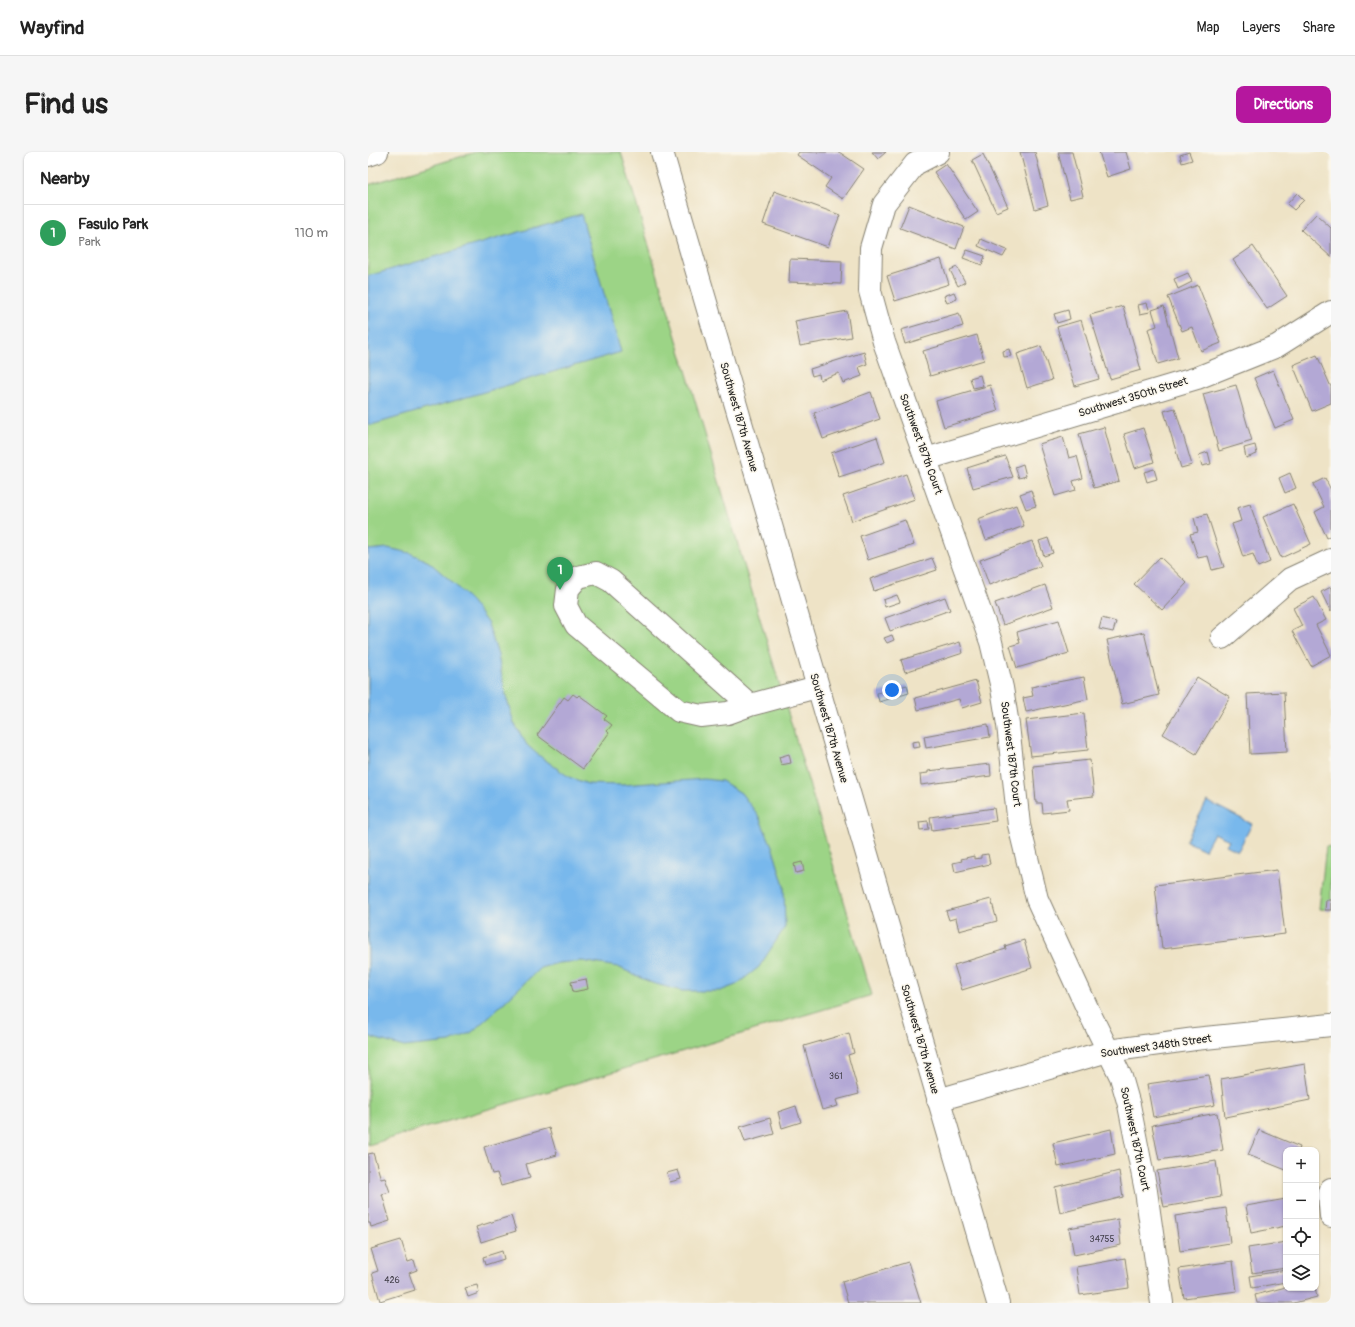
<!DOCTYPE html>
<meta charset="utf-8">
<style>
:root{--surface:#fff;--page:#f6f6f6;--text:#222;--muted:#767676;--line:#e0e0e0;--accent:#b5179e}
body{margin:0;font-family:Pangolin,sans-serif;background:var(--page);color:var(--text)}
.controls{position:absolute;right:12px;bottom:12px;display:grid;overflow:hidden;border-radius:8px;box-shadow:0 1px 3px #0004}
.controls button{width:36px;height:36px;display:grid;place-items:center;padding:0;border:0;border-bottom:1px solid var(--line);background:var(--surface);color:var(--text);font:20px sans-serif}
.you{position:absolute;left:524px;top:538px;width:14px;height:14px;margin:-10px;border:3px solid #fff;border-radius:50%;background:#1a73e8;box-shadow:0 0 0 6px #1a73e833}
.badge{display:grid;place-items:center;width:26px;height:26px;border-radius:50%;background:var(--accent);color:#fff;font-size:13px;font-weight:700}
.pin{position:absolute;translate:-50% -33px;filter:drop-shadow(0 1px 2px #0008)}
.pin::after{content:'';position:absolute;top:21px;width:14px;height:12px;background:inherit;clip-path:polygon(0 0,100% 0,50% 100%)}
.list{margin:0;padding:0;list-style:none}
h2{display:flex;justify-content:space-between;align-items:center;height:52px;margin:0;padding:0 16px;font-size:17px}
h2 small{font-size:13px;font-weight:400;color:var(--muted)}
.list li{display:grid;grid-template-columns:26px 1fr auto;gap:12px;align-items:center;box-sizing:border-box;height:56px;padding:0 16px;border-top:1px solid var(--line)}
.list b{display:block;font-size:15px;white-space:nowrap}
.list p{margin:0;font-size:13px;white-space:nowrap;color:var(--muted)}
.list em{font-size:13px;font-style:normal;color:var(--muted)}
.icon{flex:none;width:22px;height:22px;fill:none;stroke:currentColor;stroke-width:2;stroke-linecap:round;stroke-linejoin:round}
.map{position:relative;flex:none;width:963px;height:1151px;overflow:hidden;border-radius:8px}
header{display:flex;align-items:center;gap:24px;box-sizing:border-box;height:56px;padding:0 20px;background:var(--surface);border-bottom:1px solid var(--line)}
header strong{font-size:19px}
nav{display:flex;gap:22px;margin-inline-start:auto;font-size:14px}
.intro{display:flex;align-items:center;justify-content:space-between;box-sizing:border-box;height:96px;padding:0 24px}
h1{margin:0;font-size:28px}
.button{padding:10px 18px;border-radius:8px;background:var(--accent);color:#fff;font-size:14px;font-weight:700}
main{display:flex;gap:24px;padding:0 24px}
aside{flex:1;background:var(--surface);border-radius:8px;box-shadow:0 1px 3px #0004}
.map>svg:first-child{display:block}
</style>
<header>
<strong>Wayfind</strong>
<nav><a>Map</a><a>Layers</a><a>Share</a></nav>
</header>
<div class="intro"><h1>Find us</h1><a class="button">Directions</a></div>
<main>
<aside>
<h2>Nearby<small></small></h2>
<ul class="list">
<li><span class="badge" style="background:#2e9e5b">1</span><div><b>Fasulo Park</b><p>Park</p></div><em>110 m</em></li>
</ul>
</aside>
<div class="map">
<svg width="963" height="1151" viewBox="0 0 963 1151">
<rect width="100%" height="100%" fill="#fbf7ec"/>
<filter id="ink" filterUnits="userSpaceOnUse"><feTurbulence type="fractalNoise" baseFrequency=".025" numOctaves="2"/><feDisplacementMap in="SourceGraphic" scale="8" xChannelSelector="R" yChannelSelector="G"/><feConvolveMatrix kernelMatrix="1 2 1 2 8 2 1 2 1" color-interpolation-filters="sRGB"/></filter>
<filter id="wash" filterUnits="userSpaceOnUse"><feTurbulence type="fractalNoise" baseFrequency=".012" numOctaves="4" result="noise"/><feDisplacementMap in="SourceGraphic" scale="16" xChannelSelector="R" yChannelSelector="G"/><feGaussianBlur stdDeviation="0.9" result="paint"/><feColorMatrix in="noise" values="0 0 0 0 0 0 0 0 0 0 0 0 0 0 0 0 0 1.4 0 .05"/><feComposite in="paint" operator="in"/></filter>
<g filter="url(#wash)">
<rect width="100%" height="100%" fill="#eee3c6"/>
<g fill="#9cd486" stroke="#5c7851">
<polygon points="108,0 253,0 504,843 0,993 0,33"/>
<polygon points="958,694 963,695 963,758 951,757"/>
</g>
<g fill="#78b8ec" stroke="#4a6a84">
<polygon points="213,62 253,200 0,274 0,124"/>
<polygon points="20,396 42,401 61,410 83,429 104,450 120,472 130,503 137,541 146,571 159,593 169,602 201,625 220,632 254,633 336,627 354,629 373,641 390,663 404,694 416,734 417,775 391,815 368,833 352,839 314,839 284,831 250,815 214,809 190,811 172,816 128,858 104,880 82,890 36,895 5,886 0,883 0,398"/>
<polygon points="839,649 884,672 870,699 858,693 861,688 846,681 837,698 818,689"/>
</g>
<g id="blocks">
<g fill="#b3a8d5">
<polygon points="431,0 471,0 496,17 475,47 457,35 463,26 429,3"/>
<polygon points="504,0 518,0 510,7"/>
<polygon points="652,0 667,0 680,53 667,57"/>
<polygon points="690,0 704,0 715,44 702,47"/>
<polygon points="731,0 758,0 763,17 739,25"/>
<polygon points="821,0 824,8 814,11 812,3"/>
<polygon points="615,2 640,55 628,60 604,8"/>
<polygon points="578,12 610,60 598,68 566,20"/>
<polygon points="406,39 472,63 460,95 395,72"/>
<polygon points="929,41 936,48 926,58 919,52"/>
<polygon points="541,53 596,75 588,97 532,76"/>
<polygon points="948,62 963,76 963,105 933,78"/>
<polygon points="613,87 639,98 635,105 610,94"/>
<polygon points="885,94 919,144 899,157 865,108"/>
<polygon points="599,98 617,104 614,113 595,106"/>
<polygon points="422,107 474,109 473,132 421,130"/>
<polygon points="573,107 581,132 527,149 519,124"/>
<polygon points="589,115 597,130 590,134 582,118"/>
<polygon points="820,121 824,130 810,137 806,127"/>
<polygon points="830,133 853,191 833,199 824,175 814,179 800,145"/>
<polygon points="586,140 589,147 579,151 576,144"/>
<polygon points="779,151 782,160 772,162 770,153"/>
<polygon points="755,154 773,218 742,227 722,163"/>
<polygon points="796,154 810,206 790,212 780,177 789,174 784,158"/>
<polygon points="700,158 702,167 689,171 686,162"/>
<polygon points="479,159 483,185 432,194 427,169"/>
<polygon points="591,161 595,174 537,192 533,178"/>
<polygon points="713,168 731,227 707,234 689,175"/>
<polygon points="609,183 616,208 562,224 555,199"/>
<polygon points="673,194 684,228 659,236 649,202"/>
<polygon points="641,197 643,204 636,205 635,199"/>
<polygon points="496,200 499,212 491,215 494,224 475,231 471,221 452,228 451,222 444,224 442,217"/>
<polygon points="949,203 963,235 963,251 944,259 925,213"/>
<polygon points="905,218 926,268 907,276 886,226"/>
<polygon points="612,223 615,234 605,236 602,226"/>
<polygon points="622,233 630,259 576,275 568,249"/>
<polygon points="868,233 884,289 851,299 835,242"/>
<polygon points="503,240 512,267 455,287 446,261"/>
<polygon points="807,256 824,313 813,316 796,259"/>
<polygon points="736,275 751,329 726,336 711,282"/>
<polygon points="775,276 786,310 767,316 756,282"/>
<polygon points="509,285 517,310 471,325 463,301"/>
<polygon points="695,285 701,306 709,304 715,326 705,329 708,338 687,344 671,292"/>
<polygon points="887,293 889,302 878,306 876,296"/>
<polygon points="840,300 843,312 834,314 831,303"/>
<polygon points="637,304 645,325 605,336 599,316"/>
<polygon points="655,312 658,324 651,326 647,315"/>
<polygon points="786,317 789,327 779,330 776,320"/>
<polygon points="922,321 928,336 917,341 911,326"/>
<polygon points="538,322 547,347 484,369 475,344"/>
<polygon points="957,326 963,338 963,384 959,386 947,360 956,355 945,332"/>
<polygon points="663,338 668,354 658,357 652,342"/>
<polygon points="882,352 902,410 890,415 885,402 875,405 864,372 873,369 869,356"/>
<polygon points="925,352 943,392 913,406 895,365"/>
<polygon points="648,353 656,374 618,388 610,367"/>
<polygon points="839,362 856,415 844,418 840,404 830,406 822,382 830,380 826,366"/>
<polygon points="537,368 546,393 500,408 492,384"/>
<polygon points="680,386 685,401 676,404 671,389"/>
<polygon points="664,389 673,414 621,433 612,408"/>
<polygon points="792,405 819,431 794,458 766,432"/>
<polygon points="564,406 569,418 506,439 502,427"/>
<polygon points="677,433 685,455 635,473 627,451"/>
<polygon points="963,435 963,460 953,440"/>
<polygon points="529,443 532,450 517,455 515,448"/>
<polygon points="577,445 582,458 522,479 517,466"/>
<polygon points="946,445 958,468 948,473 963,503 943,514 924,479 934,474 925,456"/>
<polygon points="734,466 748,470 745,480 731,477"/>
<polygon points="691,468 701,501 649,516 642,494 652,491 649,480"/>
<polygon points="776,480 791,543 754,552 739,488"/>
<polygon points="524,483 526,488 519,491 516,486"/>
<polygon points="592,490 595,501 537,520 533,508"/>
<polygon points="716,525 720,547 658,560 655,546 665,544 663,535"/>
<polygon points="829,525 862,545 828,602 795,582"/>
<polygon points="608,529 614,550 594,556 591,547 550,558 547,546"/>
<polygon points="539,533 541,541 511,550 509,541"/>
<polygon points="916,540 919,600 882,602 879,542"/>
<polygon points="205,542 209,545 211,543 239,564 236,567 244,573 239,579 241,581 215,617 169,583 196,545 200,548"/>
<polygon points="716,561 720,598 663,604 658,568"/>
<polygon points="620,572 622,585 558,596 556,584"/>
<polygon points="551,589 552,595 545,596 544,590"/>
<polygon points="421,602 423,611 413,613 411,605"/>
<polygon points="722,608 726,644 699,647 701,658 675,661 674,651 668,651 665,614"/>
<polygon points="622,612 623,624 553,633 552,622 560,621 560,619"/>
<polygon points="626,656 628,669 564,678 562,665"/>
<polygon points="560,669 561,677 552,678 551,670"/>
<polygon points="620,702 622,712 587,720 585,711 594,709 593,707 606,704 606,707 613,706 613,703"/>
<polygon points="434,710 436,719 428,721 426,712"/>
<polygon points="909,718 917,782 794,797 787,733"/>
<polygon points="623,747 629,769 591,779 588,766 581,768 578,759"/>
<polygon points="958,748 963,748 963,758 957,758"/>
<polygon points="656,788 664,816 594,838 586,813 638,797 637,794"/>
<polygon points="218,827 220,837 205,840 203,830"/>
<polygon points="481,881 486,901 480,903 491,942 468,948 470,954 454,958 436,894"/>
<polygon points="937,912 942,948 857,965 853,927"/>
<polygon points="841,923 847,953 785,965 779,932"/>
<polygon points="428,954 433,970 414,976 410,960"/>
<polygon points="849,961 855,998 791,1008 784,973"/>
<polygon points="402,966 406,982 377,990 372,975"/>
<polygon points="181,976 189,1003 158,1012 162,1026 133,1034 129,1021 124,1022 116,995"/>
<polygon points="743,977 747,1002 690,1015 685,991"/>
<polygon points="891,978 932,995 931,998 918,998 918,1018 880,1003"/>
<polygon points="5,1001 13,1027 17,1026 22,1040 14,1042 22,1069 3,1075 2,1071 0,1071 0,1002"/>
<polygon points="848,1009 853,1045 796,1055 789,1019"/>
<polygon points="310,1018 313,1027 302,1030 299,1021"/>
<polygon points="751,1019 755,1045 692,1061 687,1035"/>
<polygon points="918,1047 918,1074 883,1081 878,1054"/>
<polygon points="858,1056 862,1091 812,1099 807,1064"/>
<polygon points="143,1064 148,1079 113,1090 108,1075"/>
<polygon points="750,1067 753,1093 706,1103 701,1076"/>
<polygon points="33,1088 40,1110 46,1108 49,1118 41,1121 47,1138 12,1149 4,1121 10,1119 3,1097"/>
<polygon points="918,1090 918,1116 884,1121 880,1096"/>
<polygon points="134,1099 136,1107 117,1113 115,1105"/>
<polygon points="757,1106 761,1136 712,1143 708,1115"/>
<polygon points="865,1109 869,1139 816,1146 811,1117"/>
<polygon points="540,1110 553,1151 480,1151 474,1130"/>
<polygon points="918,1118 918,1130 884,1136 882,1124"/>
<polygon points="109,1133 111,1141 100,1145 97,1136"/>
<polygon points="918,1135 947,1136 949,1145 926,1151 889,1151 887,1143"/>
</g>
</g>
</g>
<g filter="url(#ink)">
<use href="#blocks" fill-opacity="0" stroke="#858071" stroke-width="1"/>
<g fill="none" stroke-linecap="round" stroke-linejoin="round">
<g stroke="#858071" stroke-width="24">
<g id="minor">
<polyline points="294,0 630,1151"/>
<polyline points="570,0 547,12 516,52 503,96 502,139 516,190 623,490 634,536 640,573 651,673 669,747 720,858 753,925 761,953 778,1039 794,1151"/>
<polyline points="0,3 9,0"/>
<polyline points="558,307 829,226 909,194 963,160"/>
<polyline points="854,486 922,427 963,408"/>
<polyline points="382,553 360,561 333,564 311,559 208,473 198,454 200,437 210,425 228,421 243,429 382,553 449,535"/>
<polyline points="570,948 740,899 827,887 963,873"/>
<polyline points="963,1037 961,1043 963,1064"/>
</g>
</g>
<use href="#minor" stroke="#fff" stroke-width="22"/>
</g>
</g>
<g text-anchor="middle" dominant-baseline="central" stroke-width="3" stroke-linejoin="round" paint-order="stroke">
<g font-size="9" fill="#423f4a">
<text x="468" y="924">361</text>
<text x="734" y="1087">34755</text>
<text x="24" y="1128">426</text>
</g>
<g font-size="11" fill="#1c1c1c" stroke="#fbf7ec">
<text transform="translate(765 245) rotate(-17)">Southwest 350th Street</text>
<text transform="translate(371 265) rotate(74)">Southwest 187th Avenue</text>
<text transform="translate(553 292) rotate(70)">Southwest 187th Court</text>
<text transform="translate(461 576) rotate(74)">Southwest 187th Avenue</text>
<text transform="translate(643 602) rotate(83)">Southwest 187th Court</text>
<text transform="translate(552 887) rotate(74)">Southwest 187th Avenue</text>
<text transform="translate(788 894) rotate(-8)">Southwest 348th Street</text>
<text transform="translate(767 987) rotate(78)">Southwest 187th Court</text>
</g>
</g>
</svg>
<div class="controls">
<button>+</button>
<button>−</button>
<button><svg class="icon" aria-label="locate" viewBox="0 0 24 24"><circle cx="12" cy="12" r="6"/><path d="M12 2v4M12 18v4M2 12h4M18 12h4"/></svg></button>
<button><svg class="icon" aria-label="layers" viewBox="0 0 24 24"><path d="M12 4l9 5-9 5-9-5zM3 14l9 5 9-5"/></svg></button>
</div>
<div class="you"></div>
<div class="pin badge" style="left:192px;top:438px;background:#2e9e5b">1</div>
</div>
</main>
